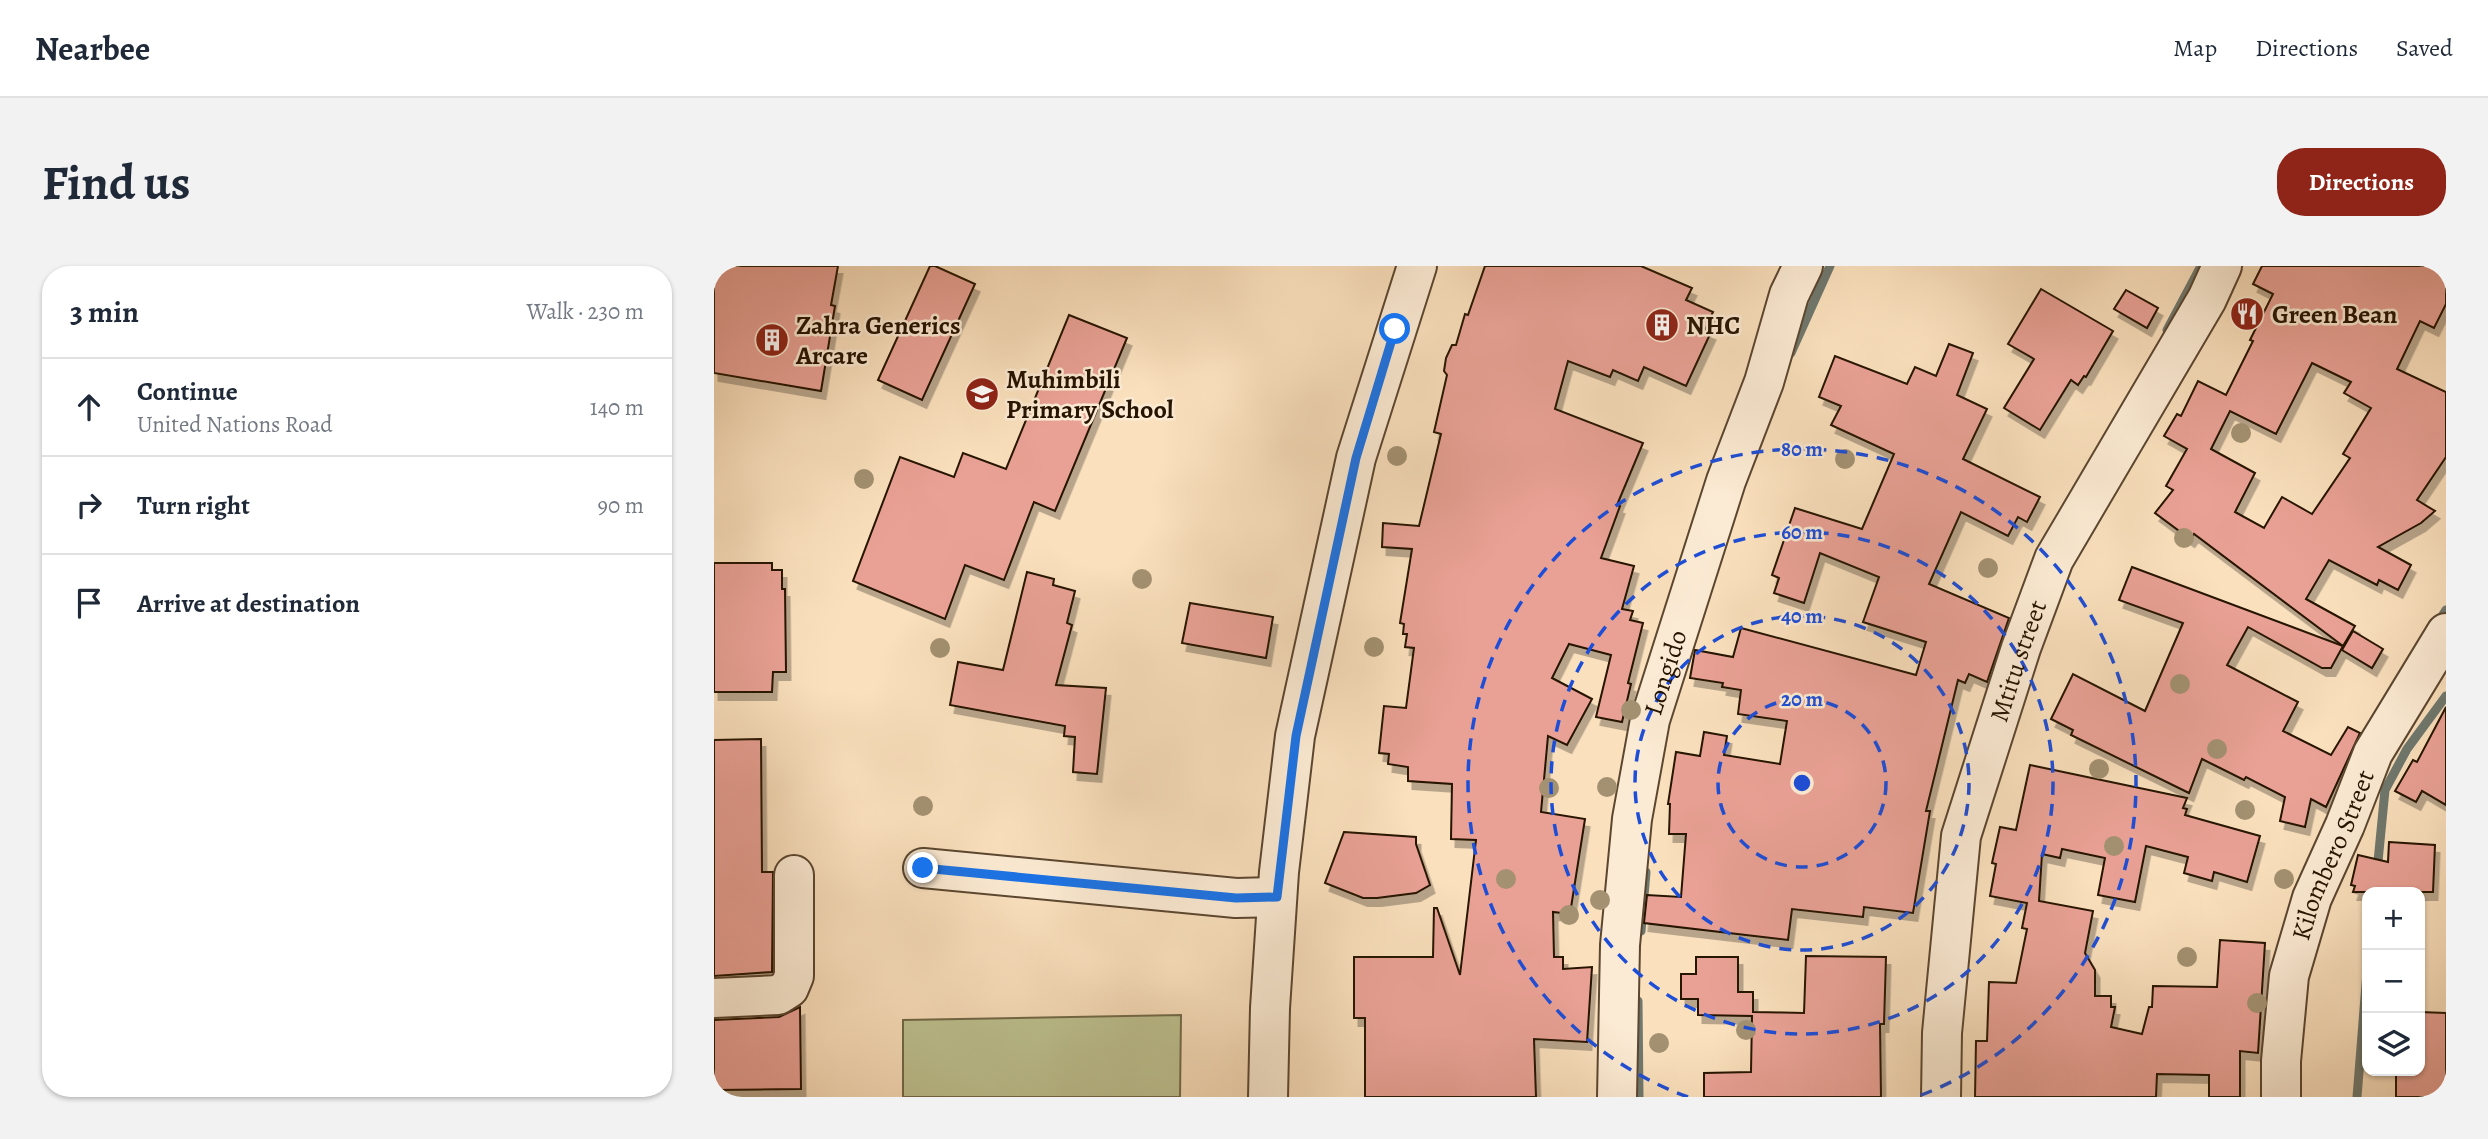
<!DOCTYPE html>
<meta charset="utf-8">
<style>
:root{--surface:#fff;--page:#f2f2f3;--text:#1f2937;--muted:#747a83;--line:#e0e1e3;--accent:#8f2418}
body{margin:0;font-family:Alegreya,serif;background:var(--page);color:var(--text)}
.controls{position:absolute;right:21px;bottom:21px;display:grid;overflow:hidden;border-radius:14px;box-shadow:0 2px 5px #0004}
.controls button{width:63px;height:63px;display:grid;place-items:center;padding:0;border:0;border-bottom:2px solid var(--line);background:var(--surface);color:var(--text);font:35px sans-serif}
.stop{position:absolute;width:21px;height:21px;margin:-16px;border:5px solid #1a73e8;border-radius:50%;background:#fff}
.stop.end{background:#1a73e8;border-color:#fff;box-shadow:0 2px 7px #0008}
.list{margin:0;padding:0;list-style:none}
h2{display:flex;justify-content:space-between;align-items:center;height:91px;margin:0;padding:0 28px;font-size:30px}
h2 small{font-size:23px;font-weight:400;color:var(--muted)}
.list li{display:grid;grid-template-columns:46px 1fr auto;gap:21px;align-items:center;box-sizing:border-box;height:98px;padding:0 28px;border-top:2px solid var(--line)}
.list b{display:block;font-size:26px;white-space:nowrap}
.list p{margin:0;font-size:23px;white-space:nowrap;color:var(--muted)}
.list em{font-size:23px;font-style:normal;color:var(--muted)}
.icon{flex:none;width:38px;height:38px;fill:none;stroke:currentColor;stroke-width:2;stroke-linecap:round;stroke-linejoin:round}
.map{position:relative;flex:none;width:1732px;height:831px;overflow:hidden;border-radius:28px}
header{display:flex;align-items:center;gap:42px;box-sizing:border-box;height:98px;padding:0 35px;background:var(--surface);border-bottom:2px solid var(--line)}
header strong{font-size:33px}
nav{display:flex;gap:38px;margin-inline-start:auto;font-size:24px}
.intro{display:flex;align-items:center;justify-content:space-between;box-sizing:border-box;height:168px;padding:0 42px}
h1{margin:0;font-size:49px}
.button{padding:18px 32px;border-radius:28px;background:var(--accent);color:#fff;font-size:24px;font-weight:700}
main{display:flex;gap:42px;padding:0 42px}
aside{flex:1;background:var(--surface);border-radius:28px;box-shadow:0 2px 5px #0004}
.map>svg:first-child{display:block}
</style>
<header>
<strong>Nearbee</strong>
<nav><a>Map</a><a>Directions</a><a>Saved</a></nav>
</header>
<div class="intro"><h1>Find us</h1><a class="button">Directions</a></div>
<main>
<aside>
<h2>3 min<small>Walk · 230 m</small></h2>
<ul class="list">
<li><svg class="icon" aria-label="ahead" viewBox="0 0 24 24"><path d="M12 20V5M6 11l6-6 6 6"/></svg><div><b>Continue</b><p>United Nations Road</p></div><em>140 m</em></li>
<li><svg class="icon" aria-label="right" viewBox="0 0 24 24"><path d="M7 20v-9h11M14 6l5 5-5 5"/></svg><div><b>Turn right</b></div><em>90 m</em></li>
<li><svg class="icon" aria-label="arrive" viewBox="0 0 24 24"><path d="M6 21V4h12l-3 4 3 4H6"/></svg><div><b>Arrive at destination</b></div></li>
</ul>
</aside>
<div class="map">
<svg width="1732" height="831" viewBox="0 0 1732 831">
<defs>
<filter id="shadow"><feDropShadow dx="4.5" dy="8" stdDeviation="0" flood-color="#0004"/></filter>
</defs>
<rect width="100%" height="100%" fill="#fae0bd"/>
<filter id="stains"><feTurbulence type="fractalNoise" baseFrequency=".00286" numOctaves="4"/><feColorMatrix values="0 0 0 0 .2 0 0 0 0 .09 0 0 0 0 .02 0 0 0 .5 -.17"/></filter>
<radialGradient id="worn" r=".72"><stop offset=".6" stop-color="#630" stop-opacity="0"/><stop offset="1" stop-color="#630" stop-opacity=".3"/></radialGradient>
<polygon fill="#bec291" stroke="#726a49" stroke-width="2" points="467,749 466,831 189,831 189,754"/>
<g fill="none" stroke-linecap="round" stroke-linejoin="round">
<g stroke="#6f786e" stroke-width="9">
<polyline points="1453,64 1487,0"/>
<polyline points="1077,87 1116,0"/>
<polyline points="1723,358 1732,344"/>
<polyline points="1661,626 1671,524 1693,483 1732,430"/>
<polyline points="927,665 932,606"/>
<polyline points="924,735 925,831"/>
<polyline points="1643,831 1653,706"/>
</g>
</g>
<g fill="#e9a195" stroke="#261301" stroke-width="2" fill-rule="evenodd" filter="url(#shadow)">
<polygon points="0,0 124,0 117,39 121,40 107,125 0,107"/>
<polygon points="216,0 221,0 261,18 208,134 164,114"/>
<polygon points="771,0 927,0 978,22 972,34 999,46 991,64 997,66 972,120 930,101 924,115 899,104 896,111 854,95 841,143 929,177 903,239 906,240 887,292 920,300 908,343 919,345 916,354 929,357 914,417 917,418 908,456 882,451 897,389 855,378 838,412 878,433 853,479 834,470 827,546 871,553 856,648 839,646 840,691 849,691 849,703 878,701 873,776 820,773 822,831 651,831 651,752 640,752 640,691 719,691 720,642 723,642 746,709 762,574 737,573 738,518 694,515 694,501 674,498 675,488 665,487 670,440 692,442 700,382 691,381 693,368 689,368 690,358 686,357 698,283 668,281 669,257 705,260 727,168 720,166 733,109 730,105 732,92 738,79 742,79 751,48 754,49"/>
<path d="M1548,0H1732V38L1720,62L1706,55L1683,103L1732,126V191L1703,234L1721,245L1707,257L1664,281L1697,299L1684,324L1665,314L1663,319L1615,294L1592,333L1641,360L1629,380L1480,268L1476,273L1441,247L1459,224L1452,220L1473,183L1450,170L1463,148L1467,150L1484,115L1512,129L1539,75L1536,74L1559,28L1539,18ZM1598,97L1637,116L1630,127L1657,142L1629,188L1636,192L1598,248L1568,231L1550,262L1521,246L1541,207L1497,183L1516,145L1562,168Z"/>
<polygon points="1327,23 1399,65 1372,111 1370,110 1364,119 1357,114 1326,164 1290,142 1320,93 1294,78"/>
<polygon points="1412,24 1444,42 1433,62 1400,43"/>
<polygon points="355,49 413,72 341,245 320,236 290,314 251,299 231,353 139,315 186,191 240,211 249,187 292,203"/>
<polygon points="1235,78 1259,87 1243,129 1273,143 1249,193 1326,231 1313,256 1304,251 1294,270 1247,246 1215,318 1295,352 1273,416 1255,408 1251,417 1244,414 1212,545 1216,545 1199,647 1150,641 1149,651 1078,643 1074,674 930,657 933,629 967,631 972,568 955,568 956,538 954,538 962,486 986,490 990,466 1013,470 1010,489 1066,498 1073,455 1024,448 1027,424 1008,421 1009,417 976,412 981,384 1019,391 1027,362 1202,409 1212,376 1149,356 1165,311 1106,287 1090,337 1060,327 1065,312 1058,309 1081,242 1148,263 1180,188 1117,159 1127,140 1105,131 1121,90 1193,118 1201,101 1222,110"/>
<polygon points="0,297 58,297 58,304 68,304 68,323 71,323 72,406 59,406 58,426 0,426"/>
<polygon points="1418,301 1629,380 1617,402 1608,402 1534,361 1513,399 1584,436 1569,465 1617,489 1634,461 1646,467 1612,541 1597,533 1591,561 1566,555 1571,531 1532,511 1530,514 1488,493 1475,527 1357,469 1359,464 1337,453 1359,408 1431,445 1469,357 1405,334"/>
<polygon points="313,306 340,313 339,319 361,325 353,357 358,359 342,419 392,422 383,508 359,506 361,471 350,470 351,460 236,439 244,396 289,404"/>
<polygon points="476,337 559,351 552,392 468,377"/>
<polygon points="1639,365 1669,383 1658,402 1628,384"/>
<polygon points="1732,441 1732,539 1708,525 1702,536 1681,525 1699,494 1703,496"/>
<polygon points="47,473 48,606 59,606 58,706 0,710 0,474"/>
<polygon points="1316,499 1473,532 1469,542 1473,543 1471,549 1546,570 1533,616 1500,606 1498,615 1470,607 1474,591 1432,580 1421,636 1384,629 1391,592 1348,583 1346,592 1328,588 1325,635 1379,645 1371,687 1381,704 1381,730 1397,730 1397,741 1401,741 1397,761 1428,768 1435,741 1438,741 1439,720 1503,721 1506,674 1551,677 1544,787 1526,785 1526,831 1495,831 1495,809 1443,808 1442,831 1261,831 1262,775 1273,775 1275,716 1302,717 1313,663 1308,662 1313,637 1276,630 1282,598 1278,597 1286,561 1302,564"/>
<polygon points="630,566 702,571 702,578 716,619 702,627 663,632 649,632 611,617"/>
<polygon points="1675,576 1721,579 1719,626 1639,626 1641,620 1637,619 1644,589 1674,596"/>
<polygon points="1092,690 1172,691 1170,758 1166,758 1167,831 990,831 990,807 1037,806 1038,750 984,749 984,733 967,733 967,708 982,708 982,691 1024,691 1024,726 1039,726 1039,746 1090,747"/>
<polygon points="86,741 87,823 0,824 0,754 65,751"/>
<polygon points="1706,746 1732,747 1732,831 1682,831 1682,805 1706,805"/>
</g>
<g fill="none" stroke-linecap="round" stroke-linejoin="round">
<g stroke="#5b4630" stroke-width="42">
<g id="minor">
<polyline points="209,602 522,632 563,631"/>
<polyline points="0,732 64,729 75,722 80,710 80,609"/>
<polyline points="554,831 556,742 565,606 581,470 642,192 703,0"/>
<path id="s1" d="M903,831L906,679L918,553L936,454L1012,215L1050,116L1075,29L1089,0"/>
<path id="s2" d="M1227,831L1228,767L1247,570L1307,382L1340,293L1493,33L1508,0"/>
<path id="s3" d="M1567,831V795L1575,710L1598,632L1631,559L1659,487L1732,367"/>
</g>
</g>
<use href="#minor" stroke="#fcebd4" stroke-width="38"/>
</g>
<g fill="#a39171">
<circle cx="1527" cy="167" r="10"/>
<circle cx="683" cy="190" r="10"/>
<circle cx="1131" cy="193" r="10"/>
<circle cx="150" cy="213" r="10"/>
<circle cx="1470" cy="272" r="10"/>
<circle cx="1274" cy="302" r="10"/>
<circle cx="428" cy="313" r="10"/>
<circle cx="660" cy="381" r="10"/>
<circle cx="226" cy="382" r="10"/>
<circle cx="1466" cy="418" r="10"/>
<circle cx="917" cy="444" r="10"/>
<circle cx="1503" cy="483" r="10"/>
<circle cx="1385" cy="503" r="10"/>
<circle cx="893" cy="521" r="10"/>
<circle cx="835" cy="522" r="10"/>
<circle cx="209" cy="540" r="10"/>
<circle cx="1531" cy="544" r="10"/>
<circle cx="1400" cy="580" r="10"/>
<circle cx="792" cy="613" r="10"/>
<circle cx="1570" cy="613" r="10"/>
<circle cx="886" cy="634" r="10"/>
<circle cx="855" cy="649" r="10"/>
<circle cx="1473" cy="691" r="10"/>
<circle cx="1543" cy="737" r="10"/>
<circle cx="1032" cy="764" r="10"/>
<circle cx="945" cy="777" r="10"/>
</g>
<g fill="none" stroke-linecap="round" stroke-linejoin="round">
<polyline stroke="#1a73e8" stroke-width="9" points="209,602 522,632 563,631 582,470 642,192 681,63"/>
</g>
<g fill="none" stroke="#1d4ed8" stroke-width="3.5" stroke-dasharray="12 9">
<circle cx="1088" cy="517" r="84"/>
<circle cx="1088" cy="517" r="167"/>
<circle cx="1088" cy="517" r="251"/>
<path d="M974 831A334 334 0 1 1 1202 831"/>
</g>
<defs>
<g id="restaurant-disc" transform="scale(1.75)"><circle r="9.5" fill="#8f2418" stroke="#fcebd4"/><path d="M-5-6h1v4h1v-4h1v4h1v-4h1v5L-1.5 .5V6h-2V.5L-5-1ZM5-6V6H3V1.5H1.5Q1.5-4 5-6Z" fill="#fff"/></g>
<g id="building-disc" transform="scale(1.75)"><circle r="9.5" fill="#8f2418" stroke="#fcebd4"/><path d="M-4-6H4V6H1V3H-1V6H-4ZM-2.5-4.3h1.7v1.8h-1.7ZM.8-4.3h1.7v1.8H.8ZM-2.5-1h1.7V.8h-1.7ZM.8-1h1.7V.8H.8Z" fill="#fff"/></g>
<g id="school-disc" transform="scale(1.75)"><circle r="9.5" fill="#8f2418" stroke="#fcebd4"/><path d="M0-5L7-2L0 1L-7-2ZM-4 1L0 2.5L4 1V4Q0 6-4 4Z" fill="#fff"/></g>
</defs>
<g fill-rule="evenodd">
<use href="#restaurant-disc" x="1533" y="48"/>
<use href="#building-disc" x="948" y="59"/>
<use href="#building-disc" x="58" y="74"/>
<use href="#school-disc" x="268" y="128"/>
</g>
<g text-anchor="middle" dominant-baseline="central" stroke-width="5" stroke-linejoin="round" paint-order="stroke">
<g font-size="26" font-weight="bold" fill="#261301" stroke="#fcebd4" text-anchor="start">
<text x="1558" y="48">Green Bean</text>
<text x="82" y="59">Zahra Generics<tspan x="82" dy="30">Arcare</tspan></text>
<text x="972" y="59">NHC</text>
<text x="292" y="113">Muhimbili<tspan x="292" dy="30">Primary School</tspan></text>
</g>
<g font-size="26" fill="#261301" stroke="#fcebd4">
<text stroke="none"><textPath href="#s2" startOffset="446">Mtitu street</textPath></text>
<text stroke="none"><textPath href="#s1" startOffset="429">Longido</textPath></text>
<text stroke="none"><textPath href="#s3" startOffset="250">Kilombero Street</textPath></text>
</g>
</g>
<circle cx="1088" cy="517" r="10" fill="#1d4ed8" stroke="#fcebd4" stroke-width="3.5"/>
<g font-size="21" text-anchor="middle" font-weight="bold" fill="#1d4ed8" stroke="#fcebd4" stroke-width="5" stroke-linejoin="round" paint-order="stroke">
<text x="1088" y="190">80 m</text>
<text x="1088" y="273">60 m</text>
<text x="1088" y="357">40 m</text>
<text x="1088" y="440">20 m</text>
</g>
<rect width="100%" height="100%" filter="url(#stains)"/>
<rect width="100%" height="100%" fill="url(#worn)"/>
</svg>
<div class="controls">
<button>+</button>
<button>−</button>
<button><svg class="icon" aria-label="layers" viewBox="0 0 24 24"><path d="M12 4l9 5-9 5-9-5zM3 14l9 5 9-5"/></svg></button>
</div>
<div class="stop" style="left:681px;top:63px"></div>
<div class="stop end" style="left:209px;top:602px"></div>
</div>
</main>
